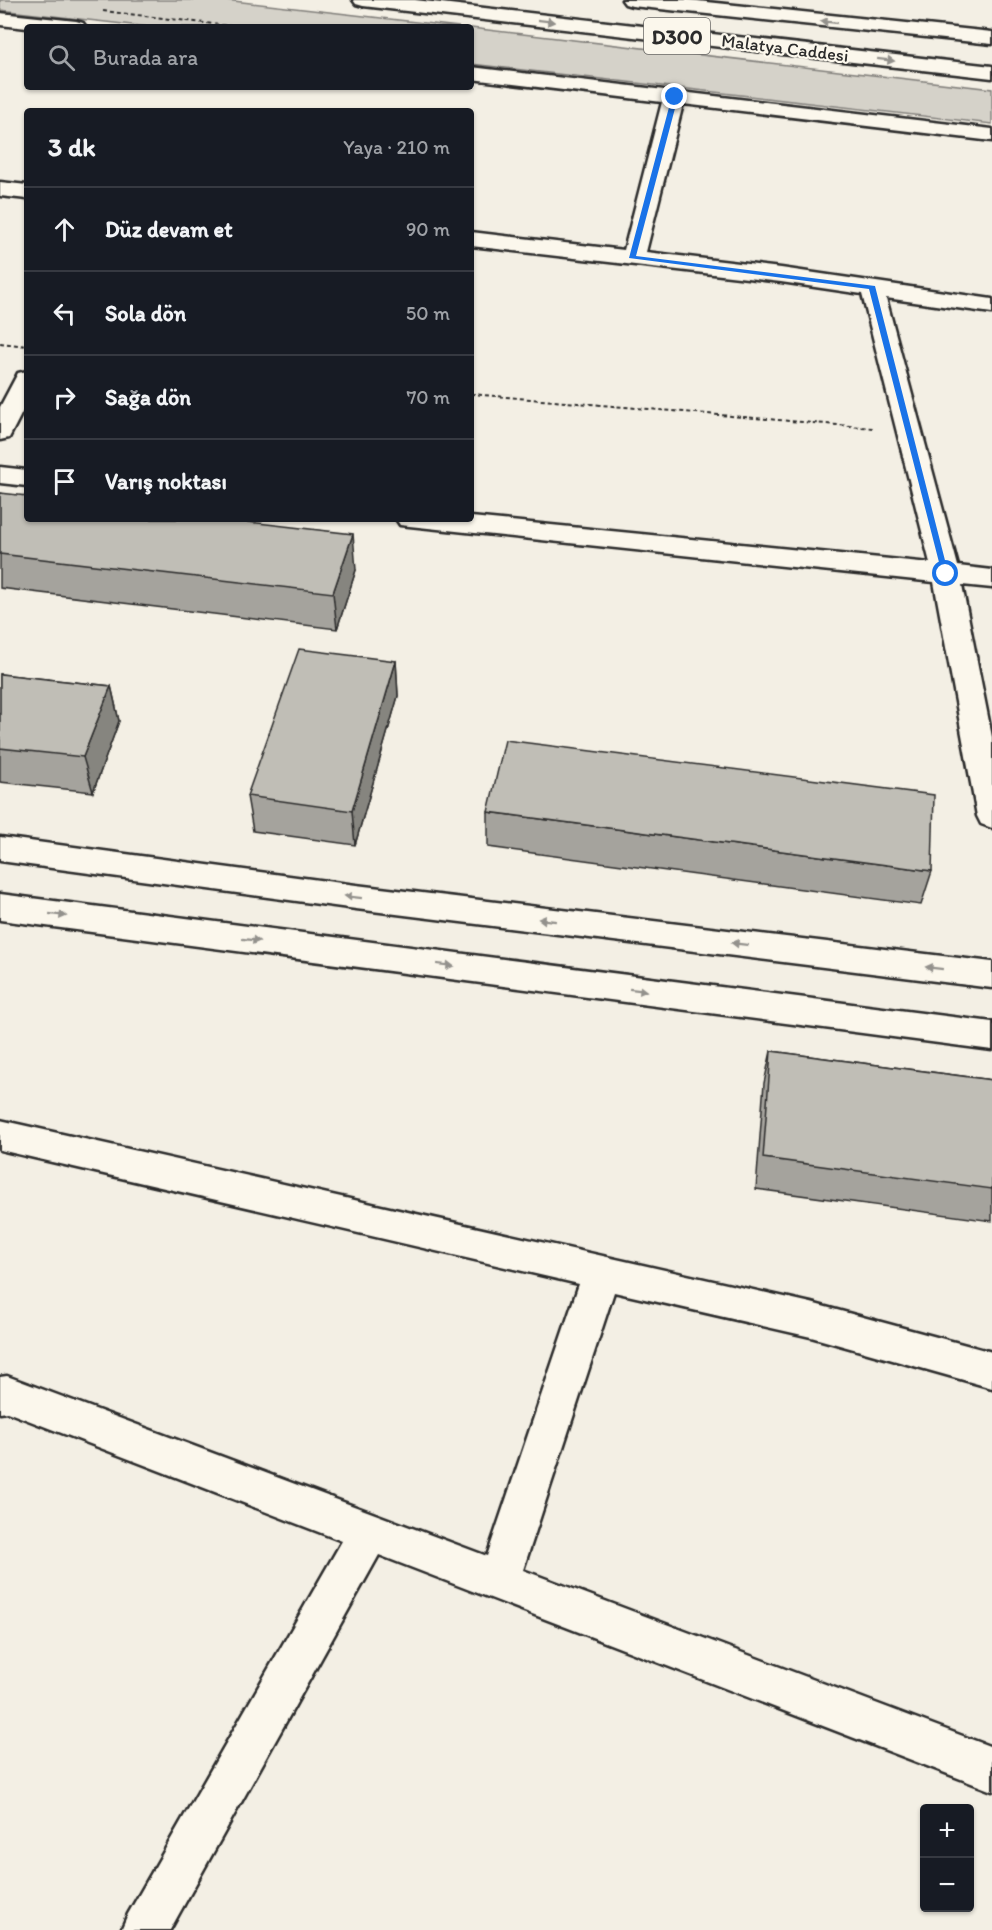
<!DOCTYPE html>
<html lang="tr">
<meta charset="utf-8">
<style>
:root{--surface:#171b24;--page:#20242c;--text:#f1f3f6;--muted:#9ea1a6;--line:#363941}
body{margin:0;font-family:Itim,sans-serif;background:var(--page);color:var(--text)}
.controls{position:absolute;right:18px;bottom:18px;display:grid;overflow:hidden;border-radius:6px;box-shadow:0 2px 4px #0004}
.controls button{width:54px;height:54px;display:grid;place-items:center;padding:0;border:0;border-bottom:2px solid var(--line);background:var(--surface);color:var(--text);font:30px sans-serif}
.stop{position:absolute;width:18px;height:18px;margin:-14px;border:4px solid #1a73e8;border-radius:50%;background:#fff}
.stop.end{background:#1a73e8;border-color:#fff;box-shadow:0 2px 6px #0008}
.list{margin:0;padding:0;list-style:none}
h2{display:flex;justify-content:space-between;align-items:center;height:78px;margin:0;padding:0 24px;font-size:26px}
h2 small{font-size:20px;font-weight:400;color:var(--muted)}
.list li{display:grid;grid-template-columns:39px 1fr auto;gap:18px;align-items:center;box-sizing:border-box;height:84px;padding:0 24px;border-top:2px solid var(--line)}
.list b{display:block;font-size:22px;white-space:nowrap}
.list em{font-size:20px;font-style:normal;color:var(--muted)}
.icon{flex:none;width:33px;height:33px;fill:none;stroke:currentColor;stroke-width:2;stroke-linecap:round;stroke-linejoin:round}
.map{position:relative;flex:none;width:992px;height:1930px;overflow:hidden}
.search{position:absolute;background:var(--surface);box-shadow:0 2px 4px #0004;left:24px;top:24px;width:450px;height:66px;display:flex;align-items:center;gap:15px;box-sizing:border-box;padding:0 21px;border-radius:6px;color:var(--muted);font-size:22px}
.panel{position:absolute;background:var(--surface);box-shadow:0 2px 4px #0004;left:24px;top:108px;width:450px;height:414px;border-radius:6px}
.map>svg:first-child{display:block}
</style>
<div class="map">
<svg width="992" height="1930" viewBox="0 0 992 1930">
<rect width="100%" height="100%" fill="#f3efe4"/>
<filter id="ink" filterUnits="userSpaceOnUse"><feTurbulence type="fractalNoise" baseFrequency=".0167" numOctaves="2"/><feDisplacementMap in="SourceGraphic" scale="12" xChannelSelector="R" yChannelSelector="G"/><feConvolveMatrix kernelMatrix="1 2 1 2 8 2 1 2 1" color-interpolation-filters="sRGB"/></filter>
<g filter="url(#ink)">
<g fill="#d5d2c9" stroke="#807e7a" stroke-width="1.5">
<polygon points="0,0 225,0 459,27 150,27 0,10"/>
<polygon points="471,28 992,89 992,124 471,64"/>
</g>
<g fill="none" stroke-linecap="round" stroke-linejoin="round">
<g stroke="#2b2b2b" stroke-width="5">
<g id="street">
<polygon points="0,13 76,21 83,23 86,27 27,28 0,25"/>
<polygon points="471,67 992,129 992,141 683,104 646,252 781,268 992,299 992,313 886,298 958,566 992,570 992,588 962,585 992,737 992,828 981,824 977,816 934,582 400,525 396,519 471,519 471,517 930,563 862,294 781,282 471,246 471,232 624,250 662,102 471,79"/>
<polygon points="0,182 27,185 27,199 0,196"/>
<polygon points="27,371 27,403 9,438 0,440 0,407 18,373"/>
<polygon points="0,467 27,470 27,486 0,483"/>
<polygon points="0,1120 811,1303 992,1352 992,1388 811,1337 614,1292 523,1570 992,1747 992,1791 379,1555 170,1930 121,1930 128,1914 342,1541 7,1412 0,1413 0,1377 7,1376 487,1556 579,1284 0,1150"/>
</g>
</g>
<g stroke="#2b2b2b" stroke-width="5">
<g id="secondary">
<polygon points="0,837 356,885 992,962 992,988 356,909 0,861"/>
<polygon points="0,894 992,1022 992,1050 0,920"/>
</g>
</g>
<g stroke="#2b2b2b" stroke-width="5">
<g id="highway">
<polygon points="353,0 415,0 992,66 992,78 363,6 356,4"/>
<polygon points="622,0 688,0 992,32 992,44 632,6 625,4"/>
</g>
</g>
<g stroke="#2b2b2b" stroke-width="2" stroke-dasharray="4 3" stroke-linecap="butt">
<polyline points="103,11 238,27"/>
<polyline points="0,343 27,346"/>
<polyline points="471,394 873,428"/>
</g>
<use href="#street" fill="#fbf7ec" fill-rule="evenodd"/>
<use href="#secondary" fill="#fbf7ec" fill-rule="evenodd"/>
<use href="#highway" fill="#fbf7ec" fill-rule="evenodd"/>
</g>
<g fill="#a5a39d" stroke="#2b2b2b" stroke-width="1.5">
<polygon points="0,493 356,570 337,629 0,588"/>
<polygon points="396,661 398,696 355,845 253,831 247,796"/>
<polygon points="0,674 111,686 119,721 93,792 0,782"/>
<polygon points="488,812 932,871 921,905 488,847"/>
<polygon points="771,1051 992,1080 992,1221 756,1189 764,1083"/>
</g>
<g fill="#86857f" stroke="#2b2b2b" stroke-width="1.5">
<polygon points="353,534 356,570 337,629 333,593"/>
<polygon points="396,661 398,696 355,845 352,811"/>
<polygon points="111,686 119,721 93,792 83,757"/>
</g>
<g fill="#c0beb6" stroke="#2b2b2b" stroke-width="1.5">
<polygon points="0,493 27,496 27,519 222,519 353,534 333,593 0,554"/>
<polygon points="299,649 396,661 352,811 247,796"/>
<polygon points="0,674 111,686 83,757 0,748"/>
<polygon points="505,740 934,795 932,871 488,812"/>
<polygon points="771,1051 992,1080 992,1189 763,1158"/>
</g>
<defs><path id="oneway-solid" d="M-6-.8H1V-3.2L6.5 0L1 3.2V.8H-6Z" transform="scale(1.5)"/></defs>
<g fill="#93918c">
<use href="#oneway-solid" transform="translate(546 21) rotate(7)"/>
<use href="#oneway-solid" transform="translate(829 22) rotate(-174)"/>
<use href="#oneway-solid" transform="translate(886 60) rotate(7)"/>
<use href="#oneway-solid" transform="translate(353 897) rotate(-173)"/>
<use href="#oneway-solid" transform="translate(58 915) rotate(7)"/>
<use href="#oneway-solid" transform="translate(547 920) rotate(-173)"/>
<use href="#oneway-solid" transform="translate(251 940) rotate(7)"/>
<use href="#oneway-solid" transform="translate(740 944) rotate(-173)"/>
<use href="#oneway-solid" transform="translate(445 965) rotate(7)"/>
<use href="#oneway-solid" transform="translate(934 968) rotate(-173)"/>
<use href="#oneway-solid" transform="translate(638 990) rotate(7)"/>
</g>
</g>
<polygon fill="#1a73e8" points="672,96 678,97 636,256 875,286 949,576 942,574 869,289 629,258"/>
<g text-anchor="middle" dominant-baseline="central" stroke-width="4.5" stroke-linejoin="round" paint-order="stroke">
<g font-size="18" fill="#2b2b2b" stroke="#fbf7ec">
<text transform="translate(785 48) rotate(7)">Malatya Caddesi</text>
</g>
<rect fill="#fbf7ec" stroke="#696865" stroke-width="1.5" x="644" y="18" width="66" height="36" rx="4.5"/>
<g font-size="21" font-weight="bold" fill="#2b2b2b">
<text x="677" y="36">D300</text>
</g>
</g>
</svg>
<div class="controls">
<button>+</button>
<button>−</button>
</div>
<div class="stop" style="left:946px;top:574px"></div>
<div class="stop end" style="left:675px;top:97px"></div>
<div class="search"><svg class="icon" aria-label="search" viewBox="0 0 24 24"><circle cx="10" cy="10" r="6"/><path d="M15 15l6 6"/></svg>Burada ara</div>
<section class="panel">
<h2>3 dk<small>Yaya · 210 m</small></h2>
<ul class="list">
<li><svg class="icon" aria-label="ahead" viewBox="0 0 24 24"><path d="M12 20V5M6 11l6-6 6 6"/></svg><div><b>Düz devam et</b></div><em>90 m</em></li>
<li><svg class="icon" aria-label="left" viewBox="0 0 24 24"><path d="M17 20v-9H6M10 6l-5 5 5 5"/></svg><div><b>Sola dön</b></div><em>50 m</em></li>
<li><svg class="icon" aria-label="right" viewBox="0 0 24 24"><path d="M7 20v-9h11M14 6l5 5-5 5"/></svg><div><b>Sağa dön</b></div><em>70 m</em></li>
<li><svg class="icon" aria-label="arrive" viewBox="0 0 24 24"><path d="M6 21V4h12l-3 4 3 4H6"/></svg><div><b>Varış noktası</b></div></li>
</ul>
</section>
</div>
